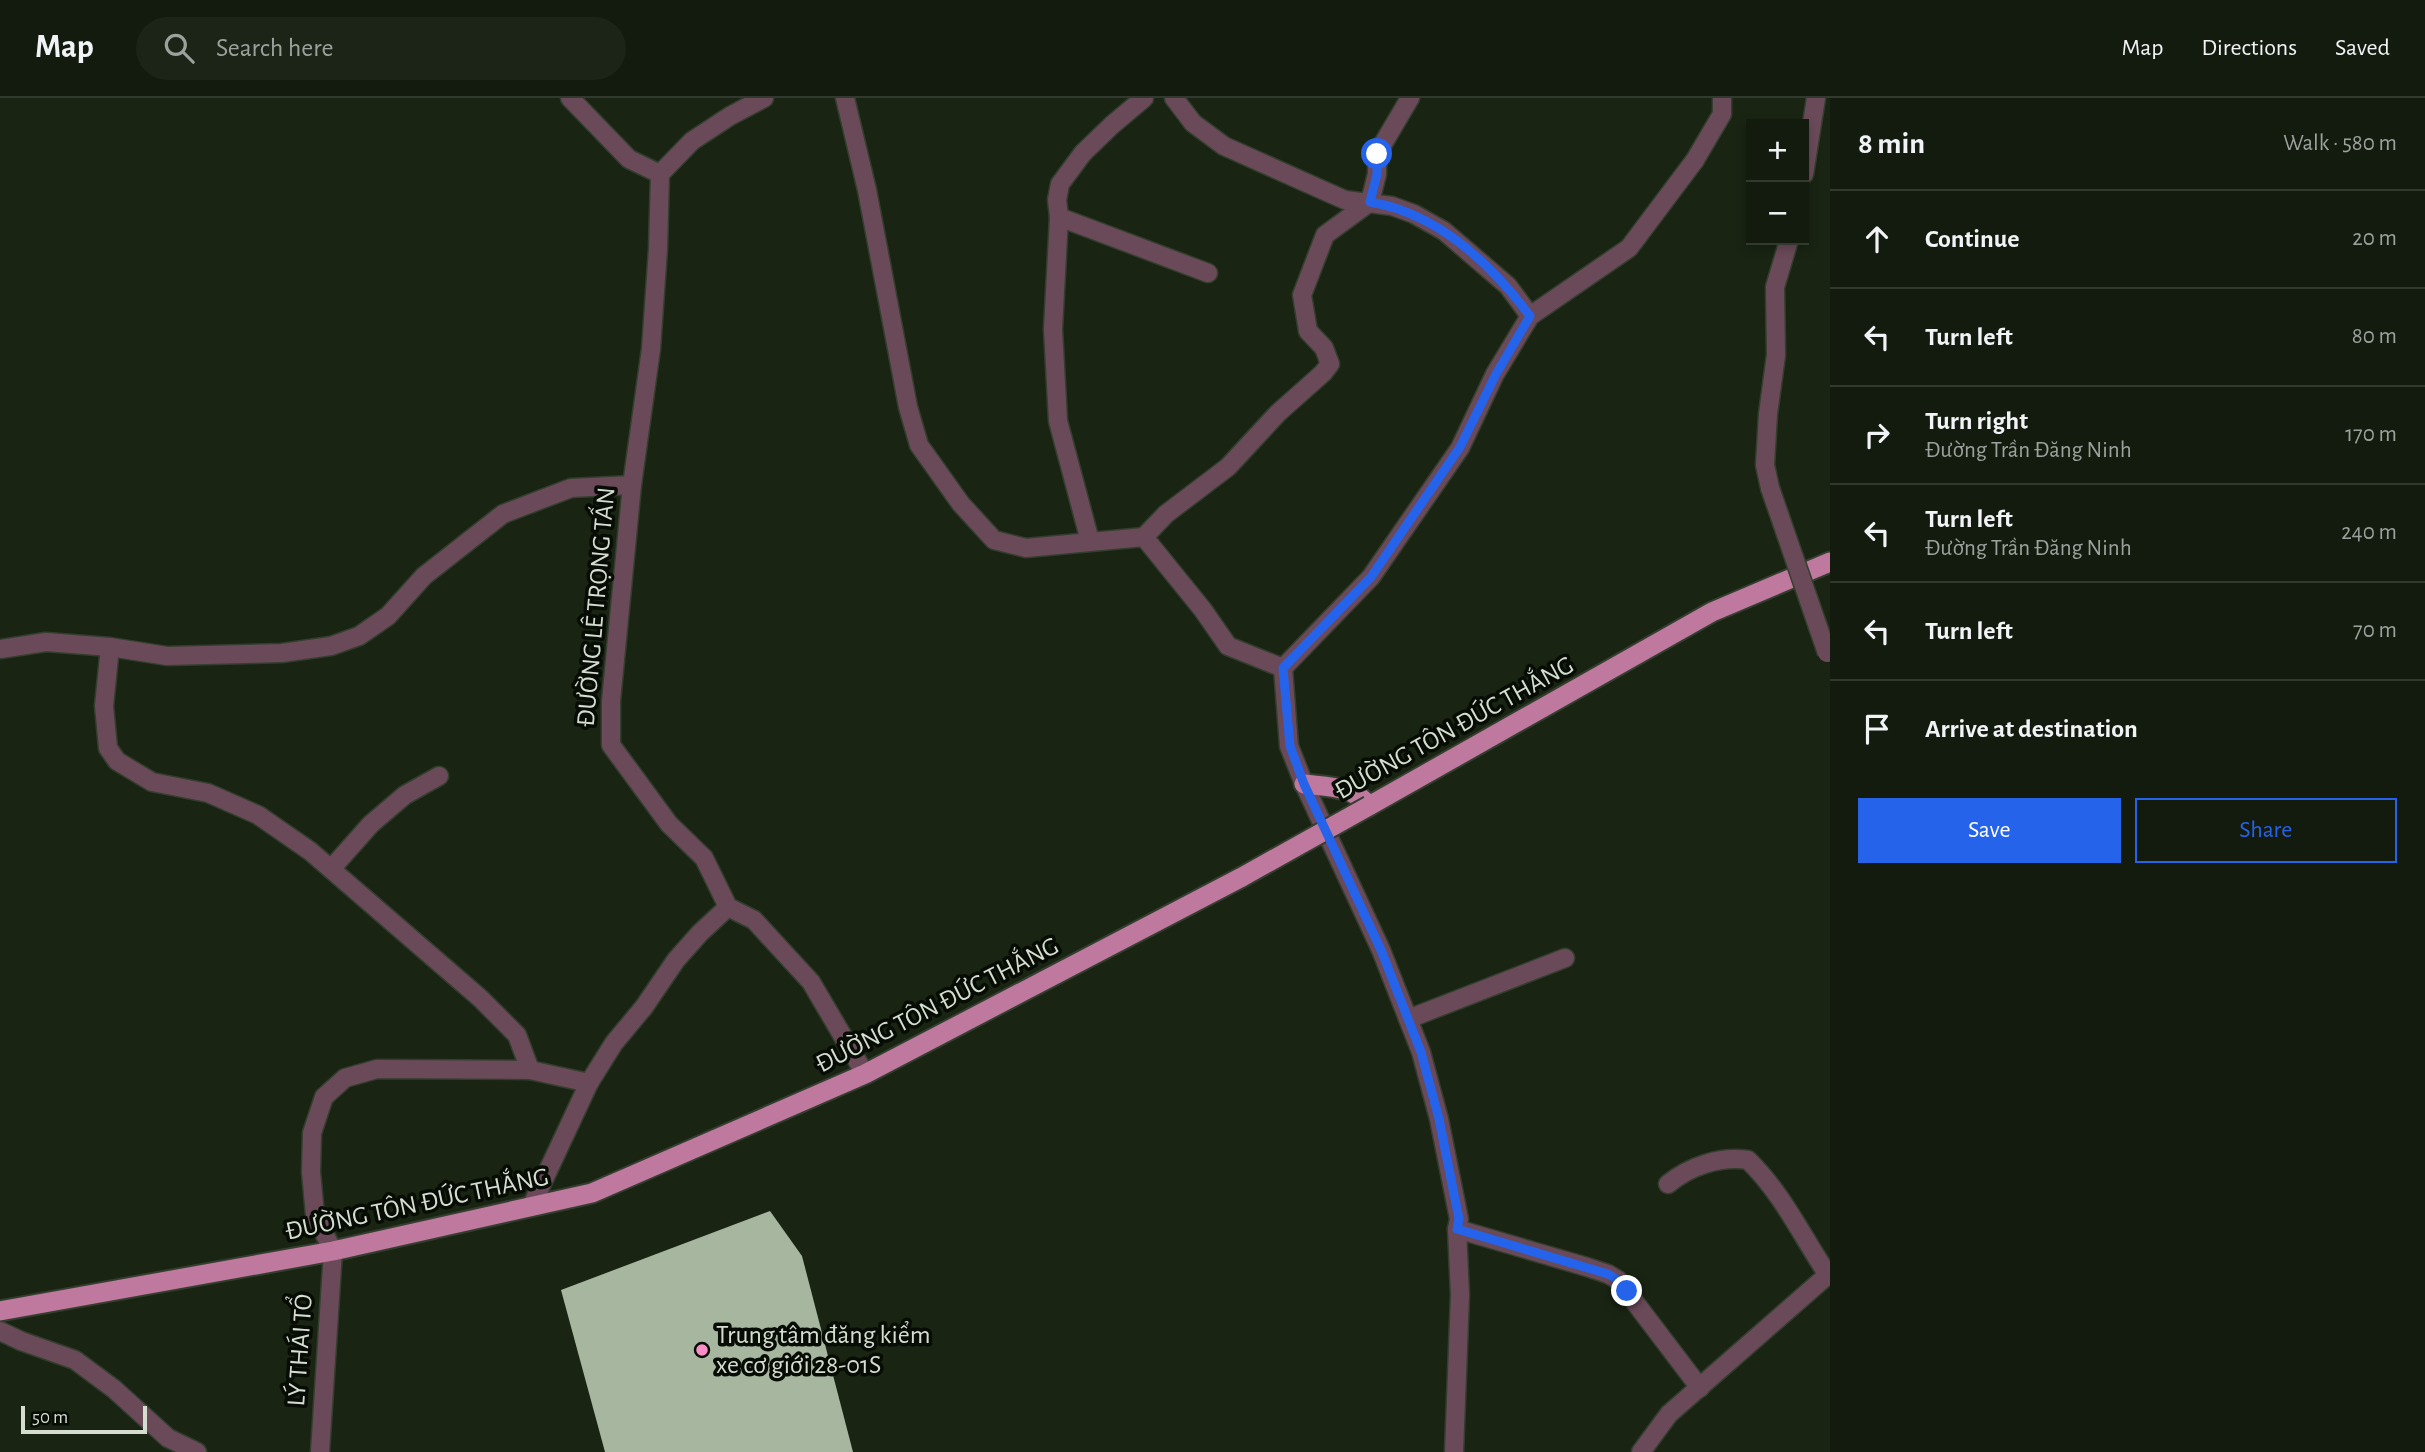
<!DOCTYPE html>
<meta charset="utf-8">
<style>
:root{--surface:#131b0e;--page:#1c2417;--text:#f1f3f6;--muted:#9da19e;--line:#32392e;--accent:#2563eb}
body{margin:0;font-family:"Alegreya Sans",sans-serif;background:var(--page);color:var(--text)}
.controls{position:absolute;right:21px;top:21px;display:grid;overflow:hidden;border-radius:0px;box-shadow:0 4px 10px #0003}
.controls button{width:63px;height:63px;display:grid;place-items:center;padding:0;border:0;border-bottom:2px solid var(--line);background:var(--surface);color:var(--text);font:35px sans-serif}
.scale{position:absolute;left:21px;bottom:18px;width:126px;box-sizing:border-box;padding-left:7px;border:4px solid #d5ddd1;border-top:0;font-size:19px;line-height:24px;white-space:nowrap;color:#d5ddd1;-webkit-text-stroke:5px #070c05;paint-order:stroke}
.stop{position:absolute;width:21px;height:21px;margin:-16px;border:5px solid #2563eb;border-radius:50%;background:#fff}
.stop.end{background:#2563eb;border-color:#fff;box-shadow:0 2px 7px #0008}
.list{margin:0;padding:0;list-style:none}
h2{display:flex;justify-content:space-between;align-items:center;height:91px;margin:0;padding:0 28px;font-size:30px}
h2 small{font-size:23px;font-weight:400;color:var(--muted)}
.list li{display:grid;grid-template-columns:46px 1fr auto;gap:21px;align-items:center;box-sizing:border-box;height:98px;padding:0 28px;border-top:2px solid var(--line)}
.list b{display:block;font-size:26px;white-space:nowrap}
.list p{margin:0;font-size:23px;white-space:nowrap;color:var(--muted)}
.list em{font-size:23px;font-style:normal;color:var(--muted)}
.actions{display:flex;gap:14px;padding:21px 28px}
.actions a{flex:1;padding:16px 0;border:2px solid var(--accent);border-radius:0px;text-align:center;font-size:24px;color:var(--accent)}
.actions .main{background:var(--accent);color:#fff}
.icon{flex:none;width:38px;height:38px;fill:none;stroke:currentColor;stroke-width:2;stroke-linecap:round;stroke-linejoin:round}
.map{position:relative;flex:none;width:1830px;height:1354px;overflow:hidden}
header{display:flex;align-items:center;gap:42px;box-sizing:border-box;height:98px;padding:0 35px;background:var(--surface);border-bottom:2px solid var(--line)}
header strong{font-size:33px}
nav{display:flex;gap:38px;margin-inline-start:auto;font-size:24px}
.search{width:490px;height:63px;background:var(--page);display:flex;align-items:center;gap:18px;box-sizing:border-box;padding:0 24px;border-radius:38px;color:var(--muted);font-size:26px}
main{display:flex}
aside{flex:1;background:var(--surface)}
.map>svg:first-child{display:block}
</style>
<header>
<strong>Map</strong>
<div class="search"><svg class="icon" aria-label="search" viewBox="0 0 24 24"><circle cx="10" cy="10" r="6"/><path d="M15 15l6 6"/></svg>Search here</div>
<nav><a>Map</a><a>Directions</a><a>Saved</a></nav>
</header>
<main>
<div class="map">
<svg width="1830" height="1354" viewBox="0 0 1830 1354">
<rect width="100%" height="100%" fill="#192413"/>
<polygon fill="#a6b69f" points="770,1113 802,1158 853,1354 605,1354 561,1192"/>
<g fill="none" stroke-linecap="round" stroke-linejoin="round">
<g stroke="#333e2e" stroke-width="21">
<g id="minor">
<polyline points="570,0 629,61 660,76 658,151 651,251 632,387 611,603 611,647 669,726 704,760 728,809 754,822 811,884 865,976"/>
<polyline points="845,0 867,92 908,309 919,347 961,406 994,442 1026,450 1144,439 1203,512 1228,548 1283,570"/>
<polyline points="1174,0 1193,25 1224,48 1345,102 1392,108 1414,116 1444,133 1508,188 1530,218"/>
<polyline points="660,76 692,43 730,18 764,0"/>
<polyline points="1804,76 1816,0"/>
<polyline points="1059,119 1208,175"/>
<polyline points="1770,390 1765,367 1768,316 1776,257 1775,189 1789,142"/>
<polyline points="1144,439 1166,416 1228,369 1278,315 1323,275 1330,266 1324,250 1308,233 1302,197 1325,137 1370,104 1377,76 1377,56 1410,0"/>
<polyline points="1090,443 1058,323 1053,231 1059,119 1057,102 1060,86 1083,55 1112,27 1144,0"/>
<polyline points="110,549 104,608 108,650 117,663 152,684 208,695 258,717 310,753 480,900 517,937 530,972"/>
<polyline points="0,551 46,544 110,549 167,558 282,555 331,548 359,538 388,518 424,478 503,416 571,390 632,387"/>
<polyline points="331,771 371,726 405,697 439,678"/>
<polyline points="1408,921 1565,860"/>
<path d="M1668,1086C1690,1068 1720,1058 1748,1062C1782,1095 1802,1138 1828,1177"/>
<polyline points="531,1109 589,985 614,945 644,909 676,862 700,835 728,809"/>
<polyline points="1457,1131 1587,1169 1608,1176 1618,1182 1700,1290"/>
<polyline points="0,1233 21,1243 75,1262 114,1291 168,1340 197,1354"/>
<polyline points="320,1354 333,1153 315,1117 311,1074 312,1035 324,999 345,980 377,971 530,972 589,985"/>
<polyline points="1454,1354 1460,1197 1457,1131 1459,1121 1439,1021 1421,954 1381,852 1304,686 1289,648 1283,570 1371,479 1460,350 1495,276 1530,218 1629,150 1695,62 1722,16 1722,0"/>
<polyline points="1641,1354 1669,1316 1830,1175"/>
</g>
</g>
<g stroke="#333e2e" stroke-width="23">
<g id="trunk">
<path d="M1304,686C1328,689 1354,688 1369,708L1712,514L1830,464"/>
<polyline points="0,1213 333,1153 592,1095 865,976 1242,779"/>
</g>
</g>
<use href="#minor" stroke="#6a4a59" stroke-width="18"/>
<use href="#trunk" stroke="#c0799e" stroke-width="19"/>
<g stroke="#333e2e" stroke-width="21" stroke-linecap="butt">
<polyline id="minor-bridge" points="1770,390 1827,555"/>
</g>
<g stroke="#333e2e" stroke-width="23" stroke-linecap="butt">
<polyline id="trunk-bridge" points="1242,779 1369,708"/>
</g>
<use href="#minor-bridge" stroke="#6a4a59" stroke-width="18"/>
<use href="#trunk-bridge" stroke="#c0799e" stroke-width="19"/>
</g>
<g fill="none" stroke-linecap="round" stroke-linejoin="round">
<path stroke="#2563eb" stroke-width="9" d="M1377,56V76L1370,104C1437,115 1491,166 1530,218L1496,276L1460,349L1371,479L1283,570L1290,648L1304,686L1381,852L1421,954L1439,1021L1459,1121L1457,1131L1608,1176L1618,1182L1627,1193"/>
</g>
<circle fill="#fa8fc7" stroke="#070c05" stroke-width="2.5" cx="702" cy="1252" r="7"/>
<g text-anchor="middle" dominant-baseline="central" stroke-width="7" stroke-linejoin="round" paint-order="stroke">
<g font-size="26" fill="#d5ddd1" stroke="#070c05">
<text transform="translate(596 509) rotate(-85)">ĐƯỜNG LÊ TRỌNG TẤN</text>
<text transform="translate(1454 630) rotate(-29)">ĐƯỜNG TÔN ĐỨC THẮNG</text>
<text transform="translate(937 907) rotate(-27)">ĐƯỜNG TÔN ĐỨC THẮNG</text>
<text transform="translate(417 1106) rotate(-12)">ĐƯỜNG TÔN ĐỨC THẮNG</text>
<text transform="translate(300 1252) rotate(-86)">LÝ THÁI TỔ</text>
</g>
<g font-size="26" fill="#d5ddd1" stroke="#070c05" text-anchor="start">
<text x="716" y="1237">Trung tâm đăng kiểm<tspan x="716" dy="30">xe cơ giới 28-01S</tspan></text>
</g>
</g>
</svg>
<div class="controls">
<button>+</button>
<button>−</button>
</div>
<div class="scale">50 m</div>
<div class="stop" style="left:1377px;top:56px"></div>
<div class="stop end" style="left:1627px;top:1193px"></div>
</div>
<aside>
<h2>8 min<small>Walk · 580 m</small></h2>
<ul class="list">
<li><svg class="icon" aria-label="ahead" viewBox="0 0 24 24"><path d="M12 20V5M6 11l6-6 6 6"/></svg><div><b>Continue</b></div><em>20 m</em></li>
<li><svg class="icon" aria-label="left" viewBox="0 0 24 24"><path d="M17 20v-9H6M10 6l-5 5 5 5"/></svg><div><b>Turn left</b></div><em>80 m</em></li>
<li><svg class="icon" aria-label="right" viewBox="0 0 24 24"><path d="M7 20v-9h11M14 6l5 5-5 5"/></svg><div><b>Turn right</b><p>Đường Trần Đăng Ninh</p></div><em>170 m</em></li>
<li><svg class="icon" aria-label="left" viewBox="0 0 24 24"><path d="M17 20v-9H6M10 6l-5 5 5 5"/></svg><div><b>Turn left</b><p>Đường Trần Đăng Ninh</p></div><em>240 m</em></li>
<li><svg class="icon" aria-label="left" viewBox="0 0 24 24"><path d="M17 20v-9H6M10 6l-5 5 5 5"/></svg><div><b>Turn left</b></div><em>70 m</em></li>
<li><svg class="icon" aria-label="arrive" viewBox="0 0 24 24"><path d="M6 21V4h12l-3 4 3 4H6"/></svg><div><b>Arrive at destination</b></div></li>
</ul>
<div class="actions"><a class="main">Save</a><a>Share</a></div>
</aside>
</main>
